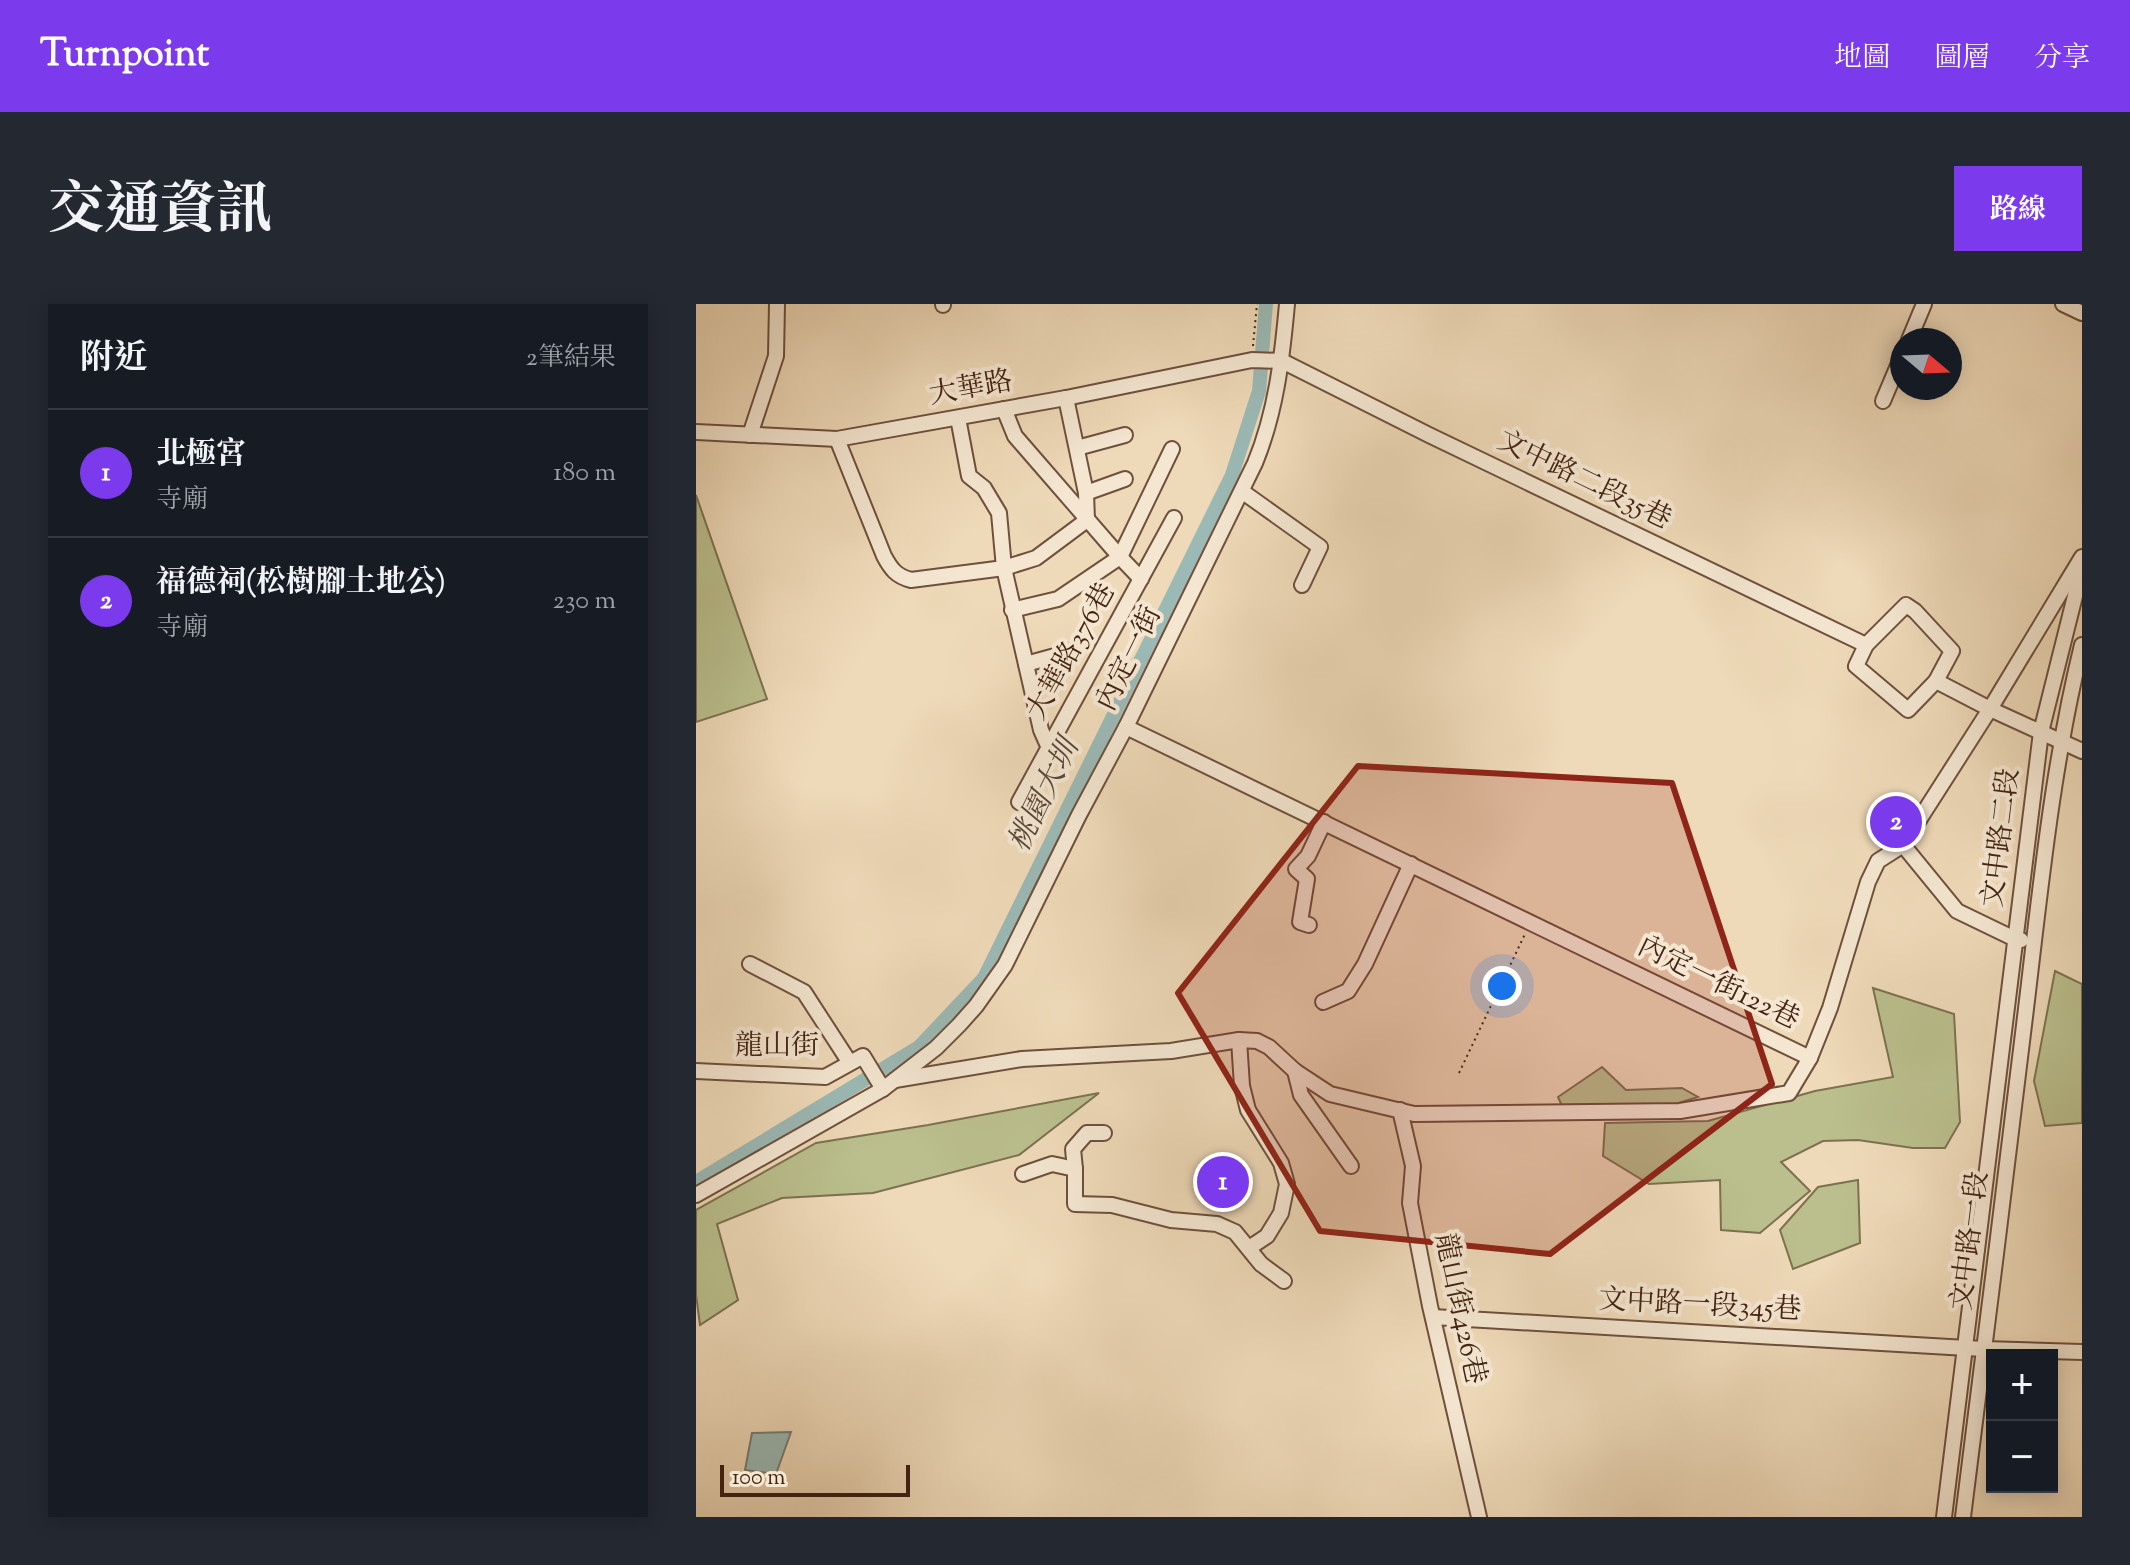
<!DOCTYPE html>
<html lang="zh-TW">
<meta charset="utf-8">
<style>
:root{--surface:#171b24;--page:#242831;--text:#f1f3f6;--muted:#9ea1a6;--line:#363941;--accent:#7c3aed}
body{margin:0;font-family:"Sorts Mill Goudy","Noto Serif TC",serif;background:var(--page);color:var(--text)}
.controls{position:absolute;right:24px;bottom:24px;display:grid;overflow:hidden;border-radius:0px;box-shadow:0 4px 20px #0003}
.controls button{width:72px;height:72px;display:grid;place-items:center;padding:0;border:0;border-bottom:2px solid var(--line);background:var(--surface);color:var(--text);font:40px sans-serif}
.compass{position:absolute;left:1194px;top:24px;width:72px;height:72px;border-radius:50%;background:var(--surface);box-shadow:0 4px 20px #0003;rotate:109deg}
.scale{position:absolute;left:24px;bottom:20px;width:190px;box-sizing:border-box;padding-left:8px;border:4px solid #432312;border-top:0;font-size:22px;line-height:28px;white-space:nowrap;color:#432312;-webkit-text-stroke:6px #f4e6d1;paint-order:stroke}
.you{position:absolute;left:806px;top:682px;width:28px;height:28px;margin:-20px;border:6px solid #fff;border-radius:50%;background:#1a73e8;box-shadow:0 0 0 12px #1a73e833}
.badge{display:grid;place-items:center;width:52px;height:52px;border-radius:50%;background:var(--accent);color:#fff;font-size:26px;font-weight:700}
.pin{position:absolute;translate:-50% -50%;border:4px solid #fff;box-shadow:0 2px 8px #0006}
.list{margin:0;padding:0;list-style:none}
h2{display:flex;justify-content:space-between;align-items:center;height:104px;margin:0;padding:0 32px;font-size:34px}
h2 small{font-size:26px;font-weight:400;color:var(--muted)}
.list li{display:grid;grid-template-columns:52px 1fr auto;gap:24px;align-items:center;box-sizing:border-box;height:128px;padding:0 32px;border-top:2px solid var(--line)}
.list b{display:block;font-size:30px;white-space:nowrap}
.list p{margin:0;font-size:26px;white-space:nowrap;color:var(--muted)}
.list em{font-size:26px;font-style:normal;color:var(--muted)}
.map{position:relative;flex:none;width:1386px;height:1213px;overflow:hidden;border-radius:0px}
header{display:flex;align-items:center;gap:48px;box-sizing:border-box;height:112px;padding:0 40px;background:var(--accent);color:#fff}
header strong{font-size:38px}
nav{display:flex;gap:44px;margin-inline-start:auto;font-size:28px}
.intro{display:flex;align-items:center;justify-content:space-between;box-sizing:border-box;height:192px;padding:0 48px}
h1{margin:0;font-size:56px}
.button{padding:20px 36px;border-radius:0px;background:var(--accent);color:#fff;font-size:28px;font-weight:700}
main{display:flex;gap:48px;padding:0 48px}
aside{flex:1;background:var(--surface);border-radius:0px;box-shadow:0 4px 20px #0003}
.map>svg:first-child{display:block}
</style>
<header>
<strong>Turnpoint</strong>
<nav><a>地圖</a><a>圖層</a><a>分享</a></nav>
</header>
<div class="intro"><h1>交通資訊</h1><a class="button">路線</a></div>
<main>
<aside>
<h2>附近<small>2筆結果</small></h2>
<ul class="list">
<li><span class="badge">1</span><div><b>北極宮</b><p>寺廟</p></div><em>180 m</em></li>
<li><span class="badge">2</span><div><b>福德祠(松樹腳土地公)</b><p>寺廟</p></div><em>230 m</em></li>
</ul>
</aside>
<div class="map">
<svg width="1386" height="1213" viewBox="0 0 1386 1213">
<rect width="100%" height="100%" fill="#eed9b8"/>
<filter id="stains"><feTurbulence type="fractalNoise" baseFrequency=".0025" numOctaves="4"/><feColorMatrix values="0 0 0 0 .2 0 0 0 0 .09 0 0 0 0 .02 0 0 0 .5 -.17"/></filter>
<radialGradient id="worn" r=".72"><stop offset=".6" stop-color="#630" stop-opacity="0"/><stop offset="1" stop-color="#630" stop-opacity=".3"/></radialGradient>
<g fill="#babf8d" stroke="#7e7150" stroke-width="2">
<polygon points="0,191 71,395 0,418"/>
<polygon points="1359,667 1386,680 1386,819 1349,822 1338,777"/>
<polygon points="1177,684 1258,710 1264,818 1249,844 1217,844 1162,836 1127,837 1085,858 1114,887 1064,929 1025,926 1024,876 953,880 907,852 909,819 1012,817 1119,787 1197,773"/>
<polygon points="906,763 930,786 986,784 1002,793 976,801 866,802 862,793"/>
<polygon points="403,789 323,851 177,889 86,894 21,920 42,996 4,1021 0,991 0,906 120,839 232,821"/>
<polygon points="1162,876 1164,939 1097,965 1084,926 1122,883"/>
</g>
<polygon fill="#9bb9b5" stroke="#787d74" stroke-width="2" points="95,1128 80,1170 49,1166 56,1129"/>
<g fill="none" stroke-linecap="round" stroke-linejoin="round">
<polyline stroke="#9bb9b5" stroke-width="14" points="0,878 223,743 288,674 536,171 563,87 570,0"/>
</g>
<g fill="#d98d81" stroke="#432312" stroke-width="2">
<polygon points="1191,507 1212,515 1204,528 1185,520"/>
<polygon points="513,860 546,864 542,892 509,890"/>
</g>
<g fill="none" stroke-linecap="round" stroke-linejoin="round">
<g stroke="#6e503c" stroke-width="18">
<g id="minor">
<polyline points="247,0 247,1"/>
<polyline points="1367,0 1386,9"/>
<polyline points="1213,36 1228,0"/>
<polyline points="370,94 390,189 391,216"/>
<polyline points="1187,97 1206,52"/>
<polyline points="308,105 319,132 424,253 445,275"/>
<polyline points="262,114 273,172 288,184 303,209 308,264 345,426 353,444"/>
<polyline points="0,128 141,135 370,94 556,56 586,57 733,131 1170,341"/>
<polyline points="54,131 80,52 81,0"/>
<path d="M141,135L188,252C195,265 200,272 215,276L308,264L340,254L391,216"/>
<polyline points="381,144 429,131"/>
<polyline points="547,188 624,243 606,281"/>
<polyline points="390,189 429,175"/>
<polygon points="1210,301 1219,307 1256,347 1240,377 1212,406 1160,362 1170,341"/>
<polyline points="316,306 362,295 424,253 476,145"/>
<polyline points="330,360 377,347"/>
<polyline points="1240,377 1294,405 1386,447"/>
<polyline points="430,423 1114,754"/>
<polyline points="323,498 478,214"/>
<polyline points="1207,541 1261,607 1319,635 1325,636"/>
<polyline points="613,621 604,618 611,575 600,565 612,552 628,518"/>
<polyline points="54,660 108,688 154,759"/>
<polyline points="627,698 652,687 669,660 715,560"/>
<polyline points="543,736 546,782 552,806 585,859 591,880 585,909 571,932 553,944"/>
<polyline points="0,767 129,773 167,752 187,785"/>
<polyline points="599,767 605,791 655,862"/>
<polyline points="199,776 326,755 475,747 543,736 561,737 573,743 599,767 634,790 718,810 984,807 1093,789 1114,754 1134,704 1172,578 1182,557 1207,541 1294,405 1386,253"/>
<polyline points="704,806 717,862 714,899 734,1002 783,1213"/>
<polyline points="379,865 377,845 391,829 408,829"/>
<polyline points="327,870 356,860 379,865 379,900 416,901 475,916 521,920 539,928 565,960 588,977"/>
<path d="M0,891L187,785L240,744L263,721L280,702L309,661L383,511L430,423L559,159C580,108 586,55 591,0"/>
<polyline points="737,1013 1288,1045 1386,1048"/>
<polyline points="1248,1213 1345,428 1386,264"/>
<path d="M1267,1213C1288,1046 1309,880 1329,713C1344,589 1356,463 1386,341"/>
</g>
</g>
<g stroke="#432312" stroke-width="2" stroke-dasharray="2 4" stroke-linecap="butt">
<polyline points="557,42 561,0"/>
<polyline points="763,769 829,630"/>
</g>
<use href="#minor" stroke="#f4e6d1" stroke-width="14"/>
</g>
<path fill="#8f2418" fill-opacity="0.2" stroke="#8f2418" stroke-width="6" stroke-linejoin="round" d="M662,462L976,479L1076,780L854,950L624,927L482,689Z"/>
<g text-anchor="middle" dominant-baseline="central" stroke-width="8" stroke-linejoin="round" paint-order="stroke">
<g font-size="28" fill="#432312" stroke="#f4e6d1">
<text transform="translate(275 85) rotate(-10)">大華路</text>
<text transform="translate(888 177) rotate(26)">文中路二段35巷</text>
<text transform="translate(376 348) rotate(-61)">大華路376巷</text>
<text transform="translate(434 355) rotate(-64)">內定一街</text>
<text transform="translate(1306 534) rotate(-83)">文中路二段</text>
<text transform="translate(1022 680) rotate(26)">內定一街122巷</text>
<text x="81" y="743">龍山街</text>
<text transform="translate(1275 937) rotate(-83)">文中路一段</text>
<text transform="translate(1004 1002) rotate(3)">文中路一段345巷</text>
<text transform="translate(763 1005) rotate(78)">龍山街426巷</text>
</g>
<g font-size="30" font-style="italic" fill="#59483b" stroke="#f4e6d1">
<text transform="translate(349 492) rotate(-64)">桃園大圳</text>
</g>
</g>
<rect width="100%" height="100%" filter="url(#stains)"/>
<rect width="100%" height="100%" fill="url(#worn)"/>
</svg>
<div class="controls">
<button>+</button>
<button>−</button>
</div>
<svg class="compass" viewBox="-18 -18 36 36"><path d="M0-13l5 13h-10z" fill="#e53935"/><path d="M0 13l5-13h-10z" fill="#9ea1a6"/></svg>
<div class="scale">100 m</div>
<div class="you"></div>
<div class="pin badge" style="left:527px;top:878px">1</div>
<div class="pin badge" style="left:1200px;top:518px">2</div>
</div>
</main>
